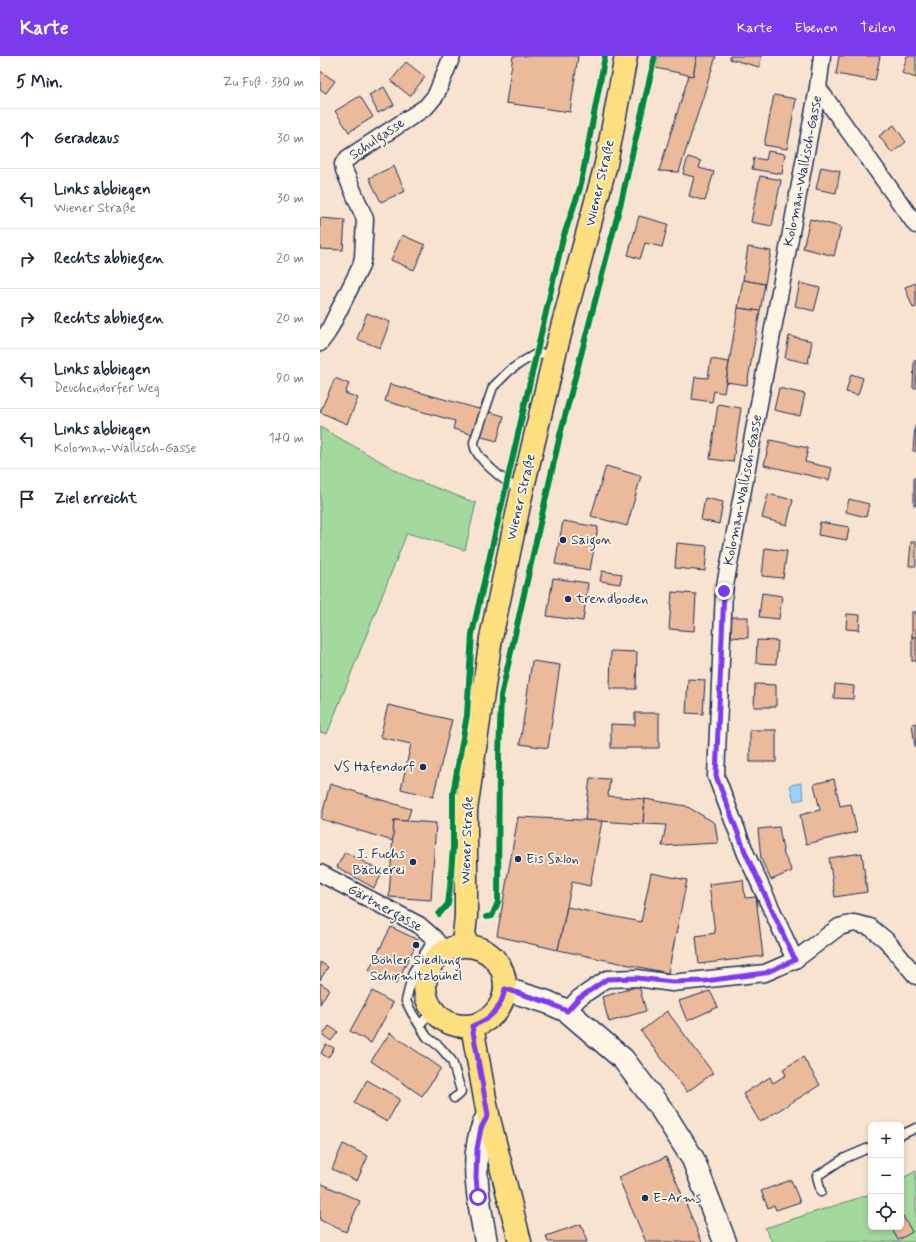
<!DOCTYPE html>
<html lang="de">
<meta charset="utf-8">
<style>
:root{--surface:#fff;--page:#f2f2f3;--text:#1f2937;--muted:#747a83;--line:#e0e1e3;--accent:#7c3aed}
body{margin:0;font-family:Mynerve,sans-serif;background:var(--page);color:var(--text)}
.controls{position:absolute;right:12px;bottom:12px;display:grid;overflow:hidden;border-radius:6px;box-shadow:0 2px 6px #0003}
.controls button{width:36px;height:36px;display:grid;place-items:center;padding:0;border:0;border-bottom:1px solid var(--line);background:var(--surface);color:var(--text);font:20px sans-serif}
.stop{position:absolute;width:12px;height:12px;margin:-9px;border:3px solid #7c3aed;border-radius:50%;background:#fff}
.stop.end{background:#7c3aed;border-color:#fff;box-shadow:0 1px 4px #0008}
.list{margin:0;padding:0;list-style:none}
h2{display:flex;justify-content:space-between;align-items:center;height:52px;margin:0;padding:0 16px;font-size:17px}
h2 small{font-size:13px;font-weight:400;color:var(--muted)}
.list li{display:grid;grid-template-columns:26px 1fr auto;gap:12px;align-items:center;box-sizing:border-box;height:60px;padding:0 16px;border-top:1px solid var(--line)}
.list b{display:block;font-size:15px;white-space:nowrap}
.list p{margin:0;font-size:13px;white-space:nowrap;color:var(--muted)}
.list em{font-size:13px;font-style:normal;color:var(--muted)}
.icon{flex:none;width:22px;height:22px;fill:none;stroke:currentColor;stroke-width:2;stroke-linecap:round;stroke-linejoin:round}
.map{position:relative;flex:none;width:596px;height:1186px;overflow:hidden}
header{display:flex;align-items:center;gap:24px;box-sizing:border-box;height:56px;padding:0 20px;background:var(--accent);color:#fff}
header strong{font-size:19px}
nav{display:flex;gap:22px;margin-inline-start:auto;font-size:14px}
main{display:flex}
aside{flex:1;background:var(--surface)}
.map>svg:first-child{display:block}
</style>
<header>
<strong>Karte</strong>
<nav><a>Karte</a><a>Ebenen</a><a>Teilen</a></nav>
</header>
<main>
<aside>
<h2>5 Min.<small>Zu Fuß · 330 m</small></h2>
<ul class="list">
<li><svg class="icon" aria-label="ahead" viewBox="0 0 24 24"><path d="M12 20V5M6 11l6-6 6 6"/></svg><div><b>Geradeaus</b></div><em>30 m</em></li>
<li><svg class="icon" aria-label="left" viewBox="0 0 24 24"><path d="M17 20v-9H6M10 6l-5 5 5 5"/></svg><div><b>Links abbiegen</b><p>Wiener Straße</p></div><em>30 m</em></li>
<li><svg class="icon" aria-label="right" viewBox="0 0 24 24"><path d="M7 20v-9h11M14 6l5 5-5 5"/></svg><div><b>Rechts abbiegen</b></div><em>20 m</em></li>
<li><svg class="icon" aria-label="right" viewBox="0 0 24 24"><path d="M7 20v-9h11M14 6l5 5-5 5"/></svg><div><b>Rechts abbiegen</b></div><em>20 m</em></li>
<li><svg class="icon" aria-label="left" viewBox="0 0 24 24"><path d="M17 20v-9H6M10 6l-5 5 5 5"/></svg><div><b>Links abbiegen</b><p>Deuchendorfer Weg</p></div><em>90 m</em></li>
<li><svg class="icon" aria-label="left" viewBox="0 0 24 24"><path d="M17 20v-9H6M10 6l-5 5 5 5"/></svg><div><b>Links abbiegen</b><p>Koloman-Wallisch-Gasse</p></div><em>140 m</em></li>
<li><svg class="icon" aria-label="arrive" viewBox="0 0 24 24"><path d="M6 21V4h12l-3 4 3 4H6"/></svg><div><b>Ziel erreicht</b></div></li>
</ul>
</aside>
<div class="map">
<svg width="596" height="1186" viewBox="0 0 596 1186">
<rect width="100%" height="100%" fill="#f7e3cf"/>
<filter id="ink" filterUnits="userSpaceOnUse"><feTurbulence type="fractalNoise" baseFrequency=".025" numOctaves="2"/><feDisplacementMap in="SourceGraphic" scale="8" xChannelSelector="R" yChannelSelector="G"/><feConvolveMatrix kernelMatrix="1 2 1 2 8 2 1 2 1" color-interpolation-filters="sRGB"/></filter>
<g filter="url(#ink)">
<g fill="#a3d99c" stroke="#5f847d">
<polygon points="0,371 88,421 156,447 145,494 87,477 7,678 0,676"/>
<polygon points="596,1115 596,1186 452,1186 445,1172 551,1138 551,1171 581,1171 581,1123"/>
</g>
<polygon fill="#98d4f9" stroke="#6692bb" points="481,727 484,743 474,745 470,729"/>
<g fill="#ebba9b" stroke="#1b2f5e">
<polygon points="193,0 258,0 250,56 186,47"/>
<polygon points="339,0 377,0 373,20 336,12"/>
<polygon points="377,0 396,0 359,116 339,115 369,19 373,20"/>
<polygon points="410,0 442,0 439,11 410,3"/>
<polygon points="519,0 560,0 555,25 516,18"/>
<polygon points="587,0 596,0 596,22 582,17"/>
<polygon points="86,6 105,21 90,40 71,25"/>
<polygon points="0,15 15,25 6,37 0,33"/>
<polygon points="64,31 74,49 58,57 49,39"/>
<polygon points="454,39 476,43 467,93 444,89"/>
<polygon points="40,40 53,61 29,76 15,55"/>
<polygon points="574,69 586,86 572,97 559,80"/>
<polygon points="448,95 465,98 462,118 432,113 434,102 446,104"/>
<polygon points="368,101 381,105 379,112 394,116 385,145 369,140 374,121 363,118"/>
<polygon points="74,110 85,135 61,146 49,122"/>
<polygon points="501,111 520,115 516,137 496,133"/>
<polygon points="440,120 461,124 452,170 431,166"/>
<polygon points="319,160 348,168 342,191 325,187 320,203 308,199"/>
<polygon points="0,162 25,164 23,194 0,193"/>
<polygon points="490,163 521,171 514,200 483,192"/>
<polygon points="82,179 105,189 94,214 71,204"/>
<polygon points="428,191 451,195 445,228 423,224"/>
<polygon points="423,224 445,228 440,255 418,252"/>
<polygon points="480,227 500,232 494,255 475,250"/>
<polygon points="596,227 596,251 593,252 585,231"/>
<polygon points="418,252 440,255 427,329 406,326"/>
<polygon points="47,257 70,266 60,292 37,283"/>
<polygon points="469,280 492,285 488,307 465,302"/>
<polygon points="391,303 409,306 404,337 394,335 392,346 372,343 375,321 388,322"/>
<polygon points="594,304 596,304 596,332 593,332"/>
<polygon points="531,318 543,322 538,339 526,336"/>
<polygon points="15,322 29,328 25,337 38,342 27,368 0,356"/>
<polygon points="70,328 184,360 177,385 133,373 135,365 65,345"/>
<polygon points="459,332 485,338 480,360 454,354"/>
<polygon points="398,348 421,352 413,406 390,403"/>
<polygon points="595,370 596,370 596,395 593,395"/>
<polygon points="450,384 488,392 485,406 512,412 509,424 444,409"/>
<polygon points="286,410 321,420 307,470 271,460"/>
<rect x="594" y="422" width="2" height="27"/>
<polygon points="448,438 473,444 467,469 442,462"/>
<polygon points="385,442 403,446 399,468 381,464"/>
<polygon points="529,443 549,448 546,461 526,456"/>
<polygon points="243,465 278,471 270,514 235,508"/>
<polygon points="500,466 529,471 527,484 498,479"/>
<polygon points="591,486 596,486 596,510 589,510"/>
<polygon points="357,487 387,490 385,515 355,512"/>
<polygon points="445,492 467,495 463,522 442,520"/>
<polygon points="282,515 302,518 300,528 280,525"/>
<polygon points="233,522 268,527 263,565 227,560"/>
<polygon points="352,536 376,538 374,575 349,573"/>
<polygon points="442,537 462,540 459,563 439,561"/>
<rect x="592" y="556" width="4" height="25"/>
<polygon points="527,558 540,559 539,574 526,573"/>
<polygon points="411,561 428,561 428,582 411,581"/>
<rect x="592" y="581" width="4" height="24"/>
<polygon points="437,584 458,585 456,608 436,607"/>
<polygon points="291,595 317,596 316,633 290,633"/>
<polygon points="212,605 240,609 228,692 200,688"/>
<polygon points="368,623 385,624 383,658 366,657"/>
<polygon points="435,628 456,629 456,651 434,651"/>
<polygon points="515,628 534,630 533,643 514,642"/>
<polygon points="68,649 132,664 113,741 81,733 91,688 60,681"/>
<polygon points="315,657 339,657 339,692 291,692 291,668 315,669"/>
<polygon points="596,667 596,691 595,691 592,668"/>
<rect x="430" y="674" width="26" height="32"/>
<polygon points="270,722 290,723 288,740 325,743 323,768 265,764"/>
<polygon points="514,723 520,750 531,748 537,776 486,788 480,759 500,754 494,728"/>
<polygon points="10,728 91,753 87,765 74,764 73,785 1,763"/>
<polygon points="325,743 366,750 395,767 398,787 342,790 346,769 323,768"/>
<polygon points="198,761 282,765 270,830 252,826 238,894 177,880"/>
<polygon points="74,764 116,767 111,844 69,841"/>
<polygon points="459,771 464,799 472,815 451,824 441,803 438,773"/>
<polygon points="25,796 63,816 54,832 17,811"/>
<polygon points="542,797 547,836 515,841 509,802"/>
<polygon points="331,817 367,824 348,917 238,894 247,851 321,866"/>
<polygon points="423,824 425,842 436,841 443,900 379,908 376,880 395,877 389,828"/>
<polygon points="71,871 98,884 76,928 49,914"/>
<polygon points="0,906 8,911 0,924"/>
<polygon points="0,927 9,933 0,948"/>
<polygon points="319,930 326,955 289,966 282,941"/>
<polygon points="52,935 73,947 51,987 30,975"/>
<polygon points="390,935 398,951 367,965 359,945"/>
<polygon points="347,955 393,1017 367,1036 321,975"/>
<polygon points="9,970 18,976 11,985 3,979"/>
<polygon points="70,977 121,1012 102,1040 51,1005"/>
<polygon points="6,988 14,992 8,1002 1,997"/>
<polygon points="483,1001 500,1029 440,1066 423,1038 450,1021 453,1027 466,1019 463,1013"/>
<polygon points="47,1024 80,1043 67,1066 34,1047"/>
<polygon points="23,1088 48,1100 37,1125 12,1113"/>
<polygon points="346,1101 382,1186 326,1186 298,1121"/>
<polygon points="471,1124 480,1146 456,1154 454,1149 448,1152 441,1135"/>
<polygon points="0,1127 40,1145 26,1176 0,1164"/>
<polygon points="583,1160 592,1176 578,1184 571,1171 581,1171 581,1161"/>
<polygon points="261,1168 267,1186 228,1186 226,1180"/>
</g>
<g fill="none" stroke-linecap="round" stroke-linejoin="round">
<g stroke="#1b2f5e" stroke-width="11">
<g id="service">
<path d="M201,434C188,428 153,402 154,386L173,331L189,315L202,306L216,298L234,297"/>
<polyline points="114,882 93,916 86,945 92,957 107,981 120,991 132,1005 141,1035 140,1038 134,1042"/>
<polyline points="100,968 113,955"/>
<polyline points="581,1079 596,1072"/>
<polyline points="501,1136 497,1120 523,1103 551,1091"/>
</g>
</g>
<g stroke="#1b2f5e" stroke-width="19">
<g id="minor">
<polyline points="498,32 596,169"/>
<polyline points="0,287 8,276 41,210 43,201 45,163 24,114 23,108 28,102 106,51 116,39 132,0"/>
<polyline points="0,817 99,869 114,882 124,895"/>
<polyline points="475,904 426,798 396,720 404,535 498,32 502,0"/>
<polyline points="247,955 259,942 287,923 317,922 352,927 445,917 475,904 519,871 534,867 550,871 566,884 596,920"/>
</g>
</g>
<g stroke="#1b2f5e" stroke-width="25">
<g id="secondary">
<polyline points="185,933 227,946 247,955 303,1003 342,1054 373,1103 405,1186"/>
<path d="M166,1186C159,1145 147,1097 168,1059"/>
</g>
</g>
<g stroke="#1b2f5e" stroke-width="25">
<g id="primary">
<polyline points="143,889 146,860 146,754 171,582 202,435 235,297 286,108 306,0"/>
<circle cx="145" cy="930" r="40"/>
<polyline points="152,970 168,1059 200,1186"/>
</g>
</g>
<use href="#service" stroke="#fcf5e5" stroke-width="8"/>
<use href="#minor" stroke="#fcf5e5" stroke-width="16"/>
<use href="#secondary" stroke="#fcf5e5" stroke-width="22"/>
<use href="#primary" stroke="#fedf80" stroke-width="22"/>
<g stroke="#fcf5e5" stroke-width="8">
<g id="cycleway">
<polyline points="119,858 128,848 130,831 133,791 133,737 147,659 152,578 243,182 260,132 285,0"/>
<polyline points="166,861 172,860 178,846 179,700 181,640 240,379 301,146 335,0"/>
</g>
</g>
<use href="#cycleway" stroke="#00873e" stroke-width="6"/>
</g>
</g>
<g fill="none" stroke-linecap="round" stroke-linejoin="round" filter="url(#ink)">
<path stroke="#7c3aed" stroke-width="5" d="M158,1141L156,1122L157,1093L161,1072L168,1059L152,970C171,963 181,953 185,933L227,946L247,955L259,942L287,923L317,922L352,926L385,925L445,917L475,904L426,798L396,720L404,535"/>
</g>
<g fill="#1b2f5e" stroke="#fcf5e5" stroke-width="1.5">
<circle cx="243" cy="484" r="4"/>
<circle cx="248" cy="543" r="4"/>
<circle cx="103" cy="711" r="4"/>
<circle cx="198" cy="803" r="4"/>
<circle cx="93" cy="806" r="4"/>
<circle cx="96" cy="889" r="4"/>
<circle cx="325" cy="1142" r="4"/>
</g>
<g text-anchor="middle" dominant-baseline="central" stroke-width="3.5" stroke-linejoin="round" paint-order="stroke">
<g font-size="14" fill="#1b2f5e" stroke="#fcf5e5">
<text transform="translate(57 83) rotate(-34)">Schulgasse</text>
<text transform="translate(483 115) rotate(-79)">Koloman-Wallisch-Gasse</text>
<text transform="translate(280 127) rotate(-77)">Wiener Straße</text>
<text transform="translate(423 434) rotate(-79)">Koloman-Wallisch-Gasse</text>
<text transform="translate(201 441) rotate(-77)">Wiener Straße</text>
<text transform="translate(147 784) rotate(-88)">Wiener Straße</text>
<text transform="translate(65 852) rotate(29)">Gärtnergasse</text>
</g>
<g font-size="14" fill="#1b2f5e" stroke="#fcf5e5" text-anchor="start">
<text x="251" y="484">Saigon</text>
<text x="256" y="543">trendboden</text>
<text x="95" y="711" text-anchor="end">VS Hafendorf</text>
<text x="85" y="798" text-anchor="end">J. Fuchs<tspan x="85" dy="16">Bäckerei</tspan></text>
<text x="206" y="803">Eis Salon</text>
<text x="96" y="904" text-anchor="middle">Böhler Siedlung<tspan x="96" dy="16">Schirmitzbühel</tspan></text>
<text x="333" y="1142">E-Arms</text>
</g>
</g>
</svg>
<div class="controls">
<button>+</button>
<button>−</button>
<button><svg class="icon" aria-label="locate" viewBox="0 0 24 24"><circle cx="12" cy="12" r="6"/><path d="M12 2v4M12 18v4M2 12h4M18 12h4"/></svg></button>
</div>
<div class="stop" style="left:158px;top:1141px"></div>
<div class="stop end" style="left:404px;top:535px"></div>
</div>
</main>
